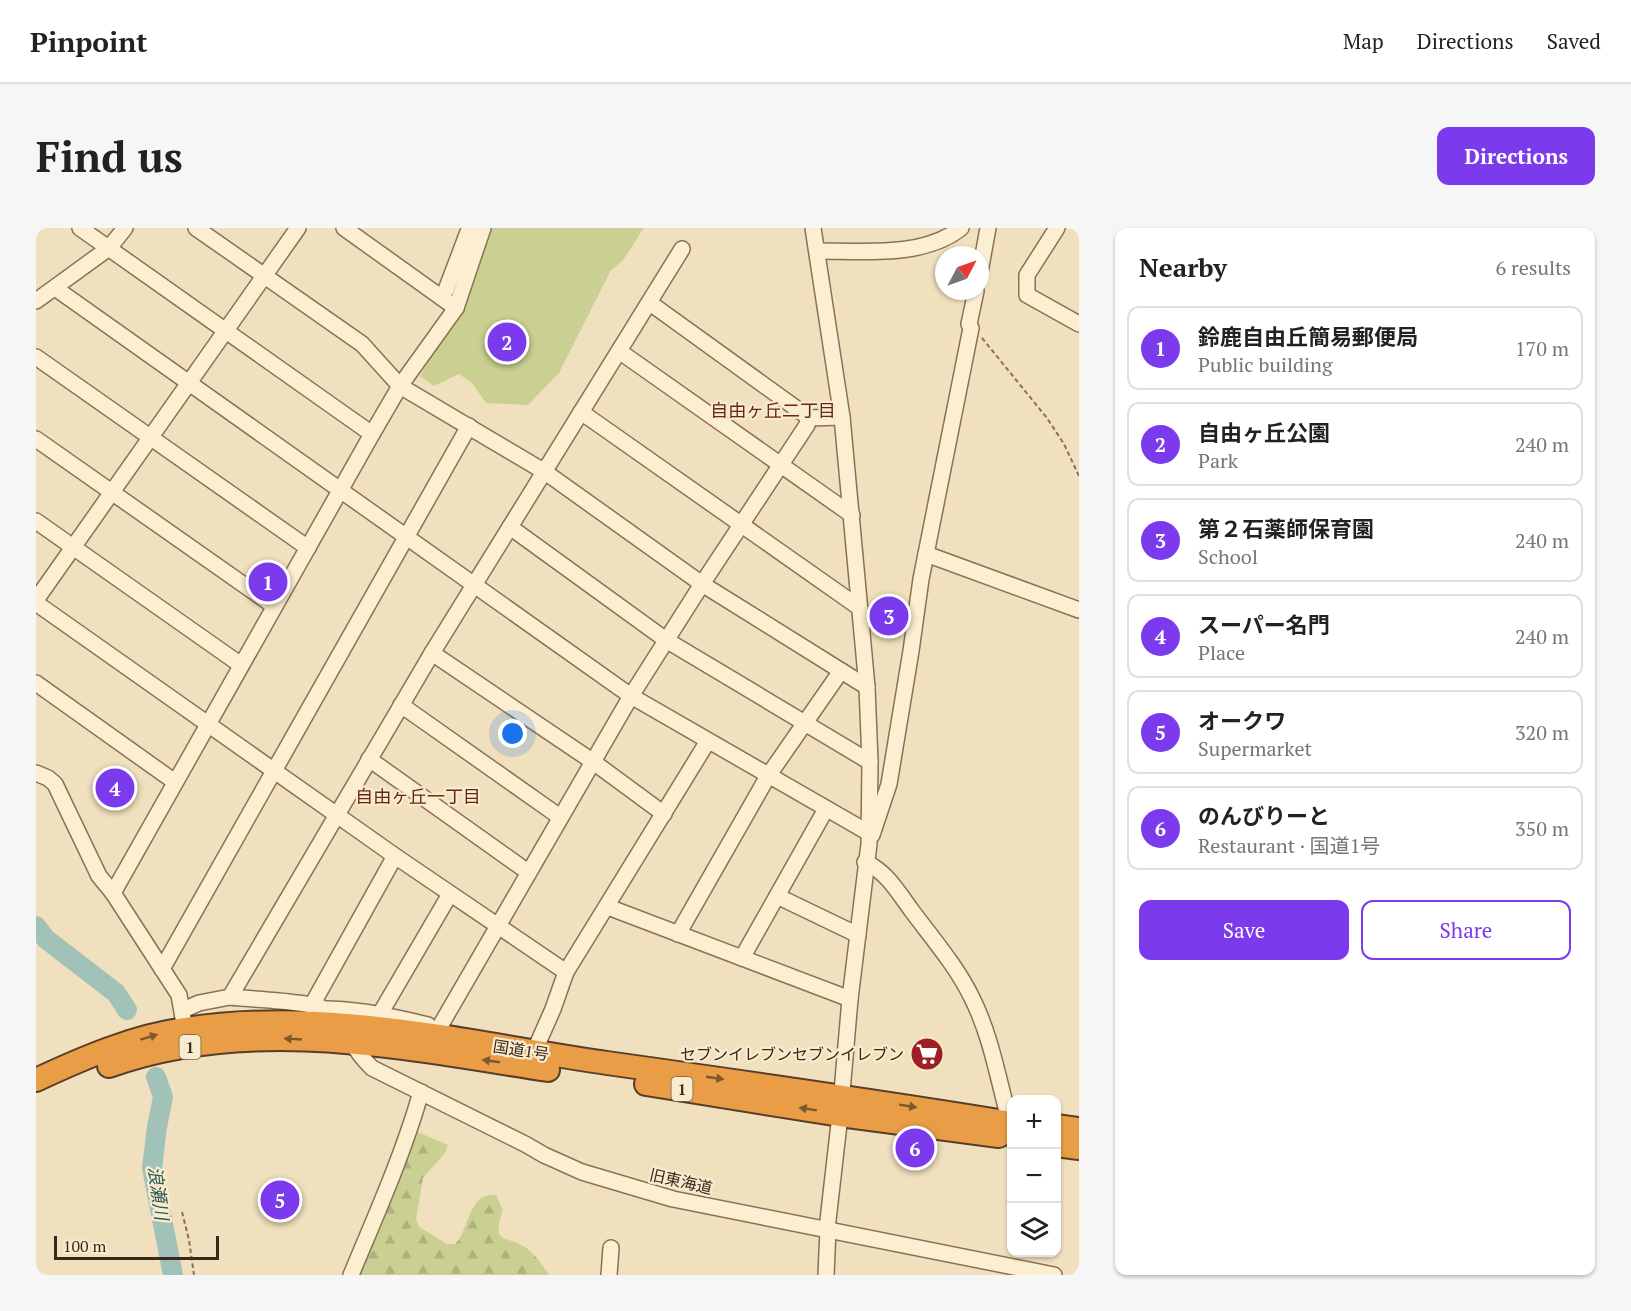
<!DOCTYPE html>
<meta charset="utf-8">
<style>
:root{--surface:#fff;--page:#f6f6f6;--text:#222;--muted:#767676;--line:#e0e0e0;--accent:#7c3aed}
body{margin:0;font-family:"PT Serif","Noto Sans JP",serif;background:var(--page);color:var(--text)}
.controls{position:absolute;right:18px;bottom:18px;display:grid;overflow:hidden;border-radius:12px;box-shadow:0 2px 4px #0004}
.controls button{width:54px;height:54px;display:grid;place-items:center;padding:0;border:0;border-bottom:2px solid var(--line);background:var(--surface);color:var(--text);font:30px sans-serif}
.compass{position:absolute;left:899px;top:18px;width:54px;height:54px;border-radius:50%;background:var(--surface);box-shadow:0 2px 4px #0004;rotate:49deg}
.scale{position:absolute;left:18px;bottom:15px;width:165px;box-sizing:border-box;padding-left:6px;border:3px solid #39291b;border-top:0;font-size:16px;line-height:21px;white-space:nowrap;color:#39291b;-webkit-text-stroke:4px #f8ebce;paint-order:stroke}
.you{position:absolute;left:477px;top:506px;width:21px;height:21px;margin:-15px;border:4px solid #fff;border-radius:50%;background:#1a73e8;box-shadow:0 0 0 9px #1a73e833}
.badge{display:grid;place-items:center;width:39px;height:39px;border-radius:50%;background:var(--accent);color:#fff;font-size:20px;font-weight:700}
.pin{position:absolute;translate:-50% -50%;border:3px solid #fff;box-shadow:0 2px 6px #0006}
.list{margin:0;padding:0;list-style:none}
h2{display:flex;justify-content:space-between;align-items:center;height:78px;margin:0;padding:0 24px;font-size:26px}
h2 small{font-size:20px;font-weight:400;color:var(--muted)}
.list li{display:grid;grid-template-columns:39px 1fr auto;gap:18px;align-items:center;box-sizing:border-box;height:84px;margin:0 12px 12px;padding:0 12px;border:2px solid var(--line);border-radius:12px}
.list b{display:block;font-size:22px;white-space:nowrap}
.list p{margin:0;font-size:20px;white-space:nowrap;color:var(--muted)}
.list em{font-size:20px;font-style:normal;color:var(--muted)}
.actions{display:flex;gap:12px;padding:18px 24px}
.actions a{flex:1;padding:14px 0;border:2px solid var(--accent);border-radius:12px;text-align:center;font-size:21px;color:var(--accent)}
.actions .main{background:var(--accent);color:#fff}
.icon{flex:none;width:33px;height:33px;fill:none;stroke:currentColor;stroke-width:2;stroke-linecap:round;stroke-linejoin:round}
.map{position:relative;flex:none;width:1043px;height:1047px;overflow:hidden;border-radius:12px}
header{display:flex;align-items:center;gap:36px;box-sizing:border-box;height:84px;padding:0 30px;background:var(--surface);border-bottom:2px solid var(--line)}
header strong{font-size:28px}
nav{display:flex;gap:33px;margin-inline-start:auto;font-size:21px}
.intro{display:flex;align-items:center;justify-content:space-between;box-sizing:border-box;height:144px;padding:0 36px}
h1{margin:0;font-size:42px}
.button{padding:15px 27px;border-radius:12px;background:var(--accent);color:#fff;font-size:21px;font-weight:700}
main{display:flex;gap:36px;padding:0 36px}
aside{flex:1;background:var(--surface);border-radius:12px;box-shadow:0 2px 4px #0004}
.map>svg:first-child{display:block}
</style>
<header>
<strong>Pinpoint</strong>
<nav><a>Map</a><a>Directions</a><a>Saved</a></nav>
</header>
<div class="intro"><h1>Find us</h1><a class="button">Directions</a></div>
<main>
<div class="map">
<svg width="1043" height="1047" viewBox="0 0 1043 1047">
<defs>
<pattern id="forest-firs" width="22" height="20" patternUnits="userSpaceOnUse" patternTransform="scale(1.5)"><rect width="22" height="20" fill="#cad091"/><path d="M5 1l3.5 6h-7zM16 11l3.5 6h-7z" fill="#aeb37c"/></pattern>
</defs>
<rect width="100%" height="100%" fill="#f1e0bd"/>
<path fill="url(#forest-firs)" d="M382,904L412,917L409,925L387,950L380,991L383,999L411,1016H419C433,1004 432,963 460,967L467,982C454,1018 471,1006 492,1021C499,1027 508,1039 513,1047H321Z"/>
<path fill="#cad091" d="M454,0H608C597,14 591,33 575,42L523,145L492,177L450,175L436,155L423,146L398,158L384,148L423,83Z"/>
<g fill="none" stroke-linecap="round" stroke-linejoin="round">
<g stroke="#a1c2b8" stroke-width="20">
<polyline points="0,698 10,711 80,765 91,782"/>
<polyline points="120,849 127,869 121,899 116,940 137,1047"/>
</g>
<g stroke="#8b7055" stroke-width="18">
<g id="minor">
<polyline points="44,0 336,206"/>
<polyline points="160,0 326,116 364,158 509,244 666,356 831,459"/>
<polyline points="308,0 420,80"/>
<polyline points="777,0 806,189 831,459 834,534 833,616 814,771 804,887 791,1001"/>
<polyline points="1021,0 991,47 991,67 1043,96"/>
<path d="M782,23C827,23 887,30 925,0"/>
<polyline points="944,44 952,0"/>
<polyline points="19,60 595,468 833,605"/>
<polyline points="405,69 410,62 432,4"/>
<polyline points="0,73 73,20 89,0"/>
<polyline points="583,123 816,287"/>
<polyline points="0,129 272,320"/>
<polyline points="545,184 824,380"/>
<polyline points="772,190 806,189"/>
<polyline points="0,211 238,378"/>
<polyline points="0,293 205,437"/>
<polyline points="474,299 630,412 834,534"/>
<polyline points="890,326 1043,382"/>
<polyline points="0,372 262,0"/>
<polyline points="0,375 359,628 530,744"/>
<polyline points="396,425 556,533 628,586"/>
<polyline points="0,455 139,554"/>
<polyline points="365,477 524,589"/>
<polyline points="333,531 492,644"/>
<polyline points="0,545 12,550 19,556 63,648 77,665 143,767 147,790"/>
<polyline points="836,607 853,556 875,423 885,351 935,100 933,96 940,63"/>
<path d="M829,634C851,644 862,664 876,683C897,711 921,739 936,770C956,810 963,856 975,898"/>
<polyline points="77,665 336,206 364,158 420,80 447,0"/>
<polyline points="741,668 822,707"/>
<polyline points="572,679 814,771"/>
<polyline points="642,706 732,548 805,443"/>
<polyline points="706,730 790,581"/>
<polyline points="126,741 433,198"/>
<path d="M194,769C219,772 288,772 303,789C310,797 311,805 316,814C321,824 328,832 336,840L489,916L508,927L546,944L637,971L1018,1047"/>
<polyline points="276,777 359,628"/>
<path d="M292,781C327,782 359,789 392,797"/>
<polyline points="147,782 163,775 194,769 396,425 646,21"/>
<polyline points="344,786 414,666"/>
<polyline points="403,800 595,468 666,356 771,197 772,190 768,186 614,75"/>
<polyline points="498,824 517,781 530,744 672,513"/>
<path d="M315,1047C340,987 367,927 385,864"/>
<polyline points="573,1047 575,1020"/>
<polyline points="790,1047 792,1001"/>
</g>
</g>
<g stroke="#583e2a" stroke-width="26">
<g id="highway">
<path d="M73,838C215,787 368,820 512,842"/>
<path d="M0,852C47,830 98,808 150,801C291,779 432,815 571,835C706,854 841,873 975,895"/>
<polyline points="610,856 804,887 963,908"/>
<polyline points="1020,898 1043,901"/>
<polyline points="1020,917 1043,920"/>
</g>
</g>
<g stroke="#8b7055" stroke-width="2" stroke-dasharray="4.5 3" stroke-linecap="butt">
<polyline points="946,110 1011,190 1028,216 1043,248"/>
<polyline points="146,984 153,1012 158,1047"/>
</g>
<use href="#minor" stroke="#fbeed1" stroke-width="15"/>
<use href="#highway" stroke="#e99d46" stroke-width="22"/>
</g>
<defs><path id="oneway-solid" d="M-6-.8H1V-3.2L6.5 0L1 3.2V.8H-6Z" transform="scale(1.5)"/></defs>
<g fill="#7f572c">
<use href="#oneway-solid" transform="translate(113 809) rotate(-17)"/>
<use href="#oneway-solid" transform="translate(257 811) rotate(-177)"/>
<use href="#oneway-solid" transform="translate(455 833) rotate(-172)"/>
<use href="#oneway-solid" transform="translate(679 850) rotate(8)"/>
<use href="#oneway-solid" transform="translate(872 878) rotate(9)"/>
<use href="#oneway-solid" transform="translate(772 881) rotate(-171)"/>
</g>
<defs>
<g id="supermarket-disc" transform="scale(1.725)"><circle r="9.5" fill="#9e2024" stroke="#f8ebce"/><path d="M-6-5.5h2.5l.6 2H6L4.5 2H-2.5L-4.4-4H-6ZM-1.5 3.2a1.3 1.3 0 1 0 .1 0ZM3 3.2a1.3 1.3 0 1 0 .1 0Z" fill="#fff"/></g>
</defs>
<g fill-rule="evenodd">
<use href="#supermarket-disc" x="891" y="826"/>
</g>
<g text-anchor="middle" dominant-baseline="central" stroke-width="4.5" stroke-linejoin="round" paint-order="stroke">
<g fill="#f8ebce" stroke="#726351" stroke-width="1.5">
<rect x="143.5" y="807" width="21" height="24" rx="4.5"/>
<rect x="635.5" y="849" width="21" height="24" rx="4.5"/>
</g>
<g font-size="15" font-weight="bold" fill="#39291b">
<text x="154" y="819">1</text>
<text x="646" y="861">1</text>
</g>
<g font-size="16" fill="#39291b" stroke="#f8ebce">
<text transform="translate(485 822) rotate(9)">国道1号</text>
<text transform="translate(645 953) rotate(13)">旧東海道</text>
</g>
<g font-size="16" fill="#39291b" stroke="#f8ebce" text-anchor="end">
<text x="868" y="826">セブンイレブンセブンイレブン</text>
</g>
<g font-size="18" fill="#692617" stroke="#f8ebce">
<text x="737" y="182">自由ヶ丘二丁目</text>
<text x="382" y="568">自由ヶ丘一丁目</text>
</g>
<g font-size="18" font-style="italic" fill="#295a55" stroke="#f8ebce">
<text transform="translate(123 965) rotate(82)">浪瀬川</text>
</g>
</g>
</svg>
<div class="controls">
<button>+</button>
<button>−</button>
<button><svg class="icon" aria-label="layers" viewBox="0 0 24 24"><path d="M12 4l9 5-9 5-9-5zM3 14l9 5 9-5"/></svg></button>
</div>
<svg class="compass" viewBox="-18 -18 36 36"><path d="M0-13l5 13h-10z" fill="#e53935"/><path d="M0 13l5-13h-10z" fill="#767676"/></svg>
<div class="scale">100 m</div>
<div class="you"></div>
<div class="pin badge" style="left:232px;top:354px">1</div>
<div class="pin badge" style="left:471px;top:114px">2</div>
<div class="pin badge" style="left:853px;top:388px">3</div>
<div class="pin badge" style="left:79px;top:560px">4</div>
<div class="pin badge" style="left:244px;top:972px">5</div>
<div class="pin badge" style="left:879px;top:920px">6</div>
</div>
<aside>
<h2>Nearby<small>6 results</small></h2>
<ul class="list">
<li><span class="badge">1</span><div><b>鈴鹿自由丘簡易郵便局</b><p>Public building</p></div><em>170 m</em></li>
<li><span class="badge">2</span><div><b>自由ヶ丘公園</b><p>Park</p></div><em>240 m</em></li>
<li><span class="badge">3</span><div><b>第２石薬師保育園</b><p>School</p></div><em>240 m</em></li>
<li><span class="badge">4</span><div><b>スーパー名門</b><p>Place</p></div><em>240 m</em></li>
<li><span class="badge">5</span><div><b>オークワ</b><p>Supermarket</p></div><em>320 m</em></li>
<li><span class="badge">6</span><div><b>のんびりーと</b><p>Restaurant · 国道1号</p></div><em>350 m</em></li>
</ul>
<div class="actions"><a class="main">Save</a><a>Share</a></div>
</aside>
</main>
